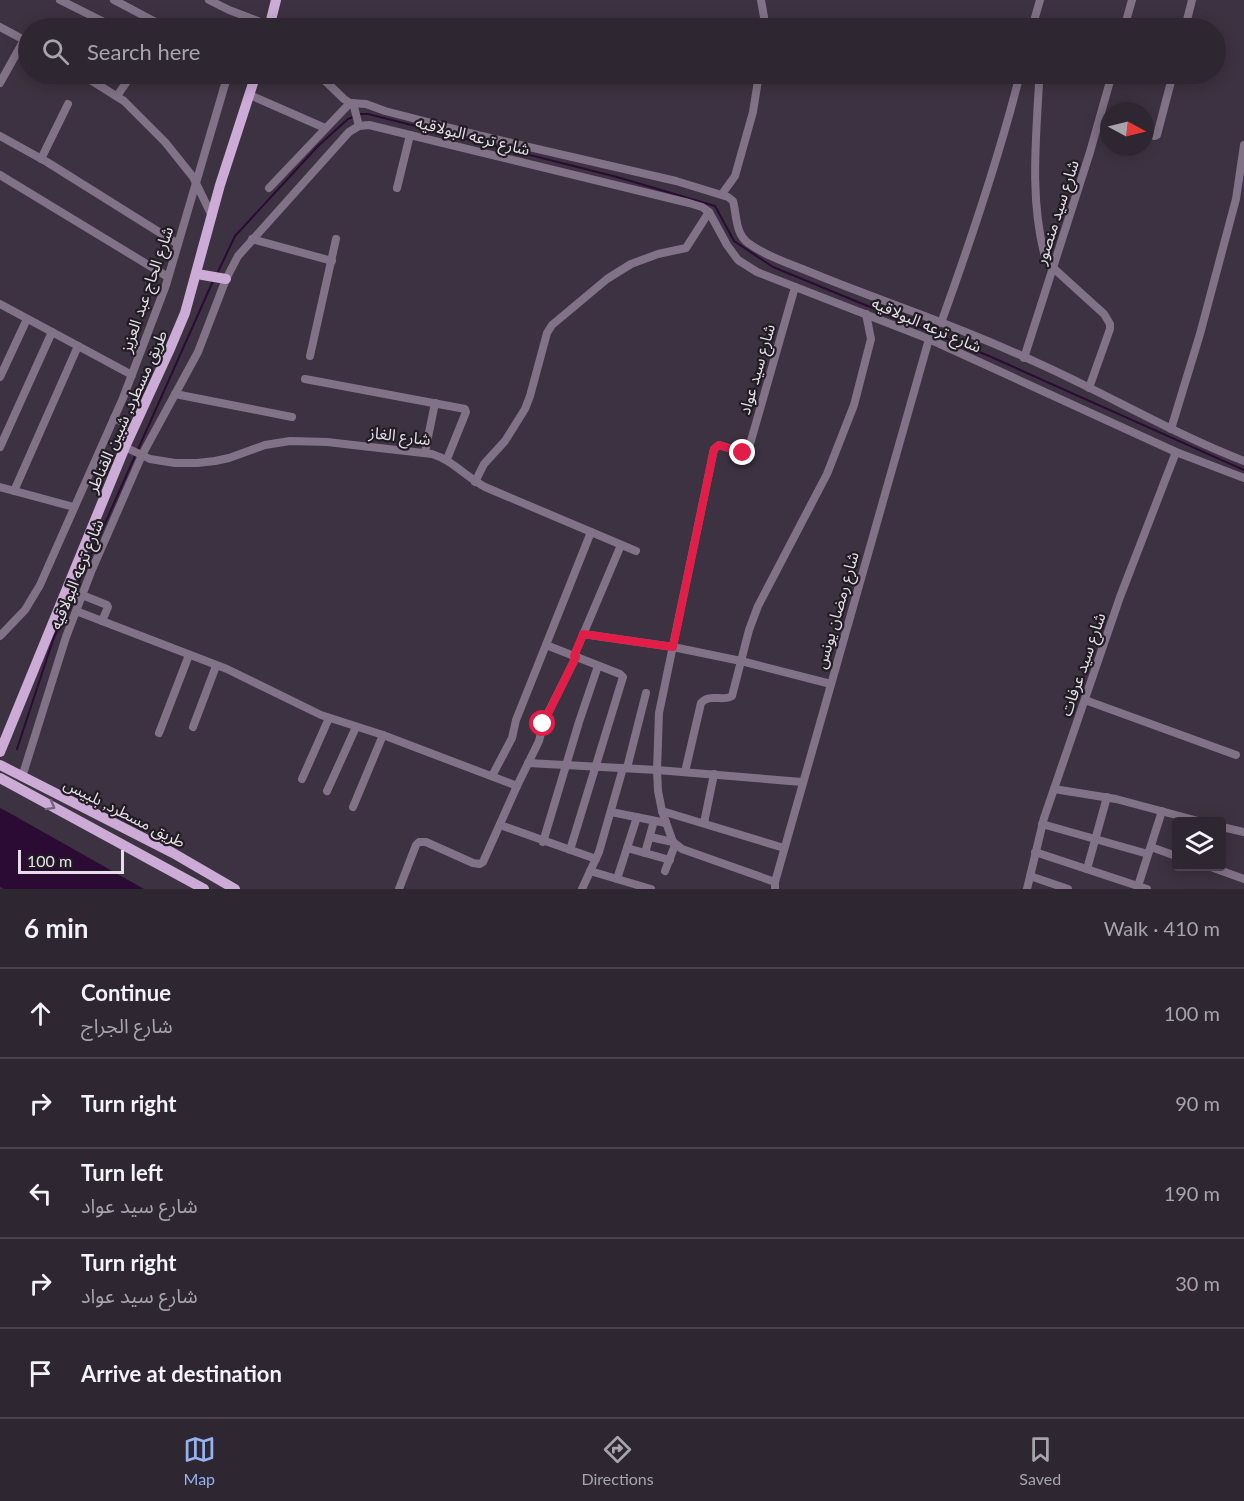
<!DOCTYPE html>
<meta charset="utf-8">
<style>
:root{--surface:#2e2631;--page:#362e39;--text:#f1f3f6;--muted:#a7a5ab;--line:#49434d;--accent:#95b2f1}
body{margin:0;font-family:Lato,"Noto Sans Arabic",sans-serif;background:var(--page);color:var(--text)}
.controls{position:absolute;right:18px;bottom:18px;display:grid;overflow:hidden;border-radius:6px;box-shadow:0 3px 15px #0003}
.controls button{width:54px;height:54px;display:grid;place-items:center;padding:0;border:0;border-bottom:2px solid var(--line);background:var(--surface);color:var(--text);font:30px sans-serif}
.compass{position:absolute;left:1100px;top:102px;width:54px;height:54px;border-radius:50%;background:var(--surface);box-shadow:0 3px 15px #0003;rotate:97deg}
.scale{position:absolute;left:18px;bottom:15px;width:106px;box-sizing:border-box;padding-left:6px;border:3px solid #e5dee8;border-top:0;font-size:16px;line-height:21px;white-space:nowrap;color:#e5dee8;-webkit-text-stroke:4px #211c23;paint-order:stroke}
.stop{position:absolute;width:18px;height:18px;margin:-14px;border:4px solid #e11d48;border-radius:50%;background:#fff}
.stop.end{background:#e11d48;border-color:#fff;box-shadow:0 2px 6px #0008}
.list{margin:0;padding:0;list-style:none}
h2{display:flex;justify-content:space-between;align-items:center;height:78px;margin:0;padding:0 24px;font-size:26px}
h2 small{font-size:20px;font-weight:400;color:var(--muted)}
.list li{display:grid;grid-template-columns:39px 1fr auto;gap:18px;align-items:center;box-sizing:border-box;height:90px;padding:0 24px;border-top:2px solid var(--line)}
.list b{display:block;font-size:22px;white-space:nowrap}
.list p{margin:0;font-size:20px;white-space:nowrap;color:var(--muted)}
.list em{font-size:20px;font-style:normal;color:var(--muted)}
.icon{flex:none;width:33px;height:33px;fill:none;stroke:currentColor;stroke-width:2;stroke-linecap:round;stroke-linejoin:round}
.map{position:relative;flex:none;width:1244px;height:889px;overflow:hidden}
.search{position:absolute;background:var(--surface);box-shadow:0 3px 15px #0003;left:18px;right:18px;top:18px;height:66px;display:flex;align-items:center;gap:15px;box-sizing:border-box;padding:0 21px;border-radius:33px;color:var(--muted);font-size:22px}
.sheet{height:528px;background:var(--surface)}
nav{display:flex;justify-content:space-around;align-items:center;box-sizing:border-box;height:84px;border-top:2px solid var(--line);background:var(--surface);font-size:16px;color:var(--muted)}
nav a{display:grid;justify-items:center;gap:3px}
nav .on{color:var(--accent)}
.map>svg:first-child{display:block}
</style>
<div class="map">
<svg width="1244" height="889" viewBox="0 0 1244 889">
<rect width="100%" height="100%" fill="#3d3241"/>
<polygon fill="#2b0a34" points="0,808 6,811 144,889 4,889 0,887"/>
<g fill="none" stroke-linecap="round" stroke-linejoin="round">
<g stroke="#2b0a34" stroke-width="2">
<polyline points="358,114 368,114 617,177 715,206 734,241 773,267 989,356 1244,470"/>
<polyline points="217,274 235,236 318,146 348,119 353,117"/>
<polyline points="17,749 53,640 213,281"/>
</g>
<g stroke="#827287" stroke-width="8">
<polyline points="60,0 116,28"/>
<polyline points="114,0 167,28"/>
<polyline points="209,0 229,10 263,23 272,28"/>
<polyline points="761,0 764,17 763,28"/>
<polyline points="0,27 28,42"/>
<polyline points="241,28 244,17"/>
<polyline points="1032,28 1040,0"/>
<polyline points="1124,28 1132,0"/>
<polyline points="1185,28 1192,0"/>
<polyline points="81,74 124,101 165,142 193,177 212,216"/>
<path d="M318,74L344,99L350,103L366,104L385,111L482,136L676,181L728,197L733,201C737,216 735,233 748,243C766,256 790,264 810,272C860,293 912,310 963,331C1006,348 1050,368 1092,389C1142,414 1192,441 1244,461"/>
<path d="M1034,74L1038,79L1039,83C1036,140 1030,197 1044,253L1046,259L1050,265L1104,314L1110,324V329L1089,388"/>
<polyline points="0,83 24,40"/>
<polyline points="250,95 325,128"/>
<polyline points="117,96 132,74"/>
<polyline points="353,103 359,126"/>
<polyline points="1145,134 1155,136 1157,135 1173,74"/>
<polyline points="0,136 47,162 178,244"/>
<polyline points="41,159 68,104"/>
<polyline points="0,175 168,277"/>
<polyline points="269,188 350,103"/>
<polyline points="397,188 410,135"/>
<polyline points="722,194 735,176 753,112 759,74"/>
<polyline points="252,239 332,261"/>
<polyline points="0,304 132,375"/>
<path d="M941,323C971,240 999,158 1020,74"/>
<polyline points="310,356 336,239"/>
<polyline points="1024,358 1090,152 1112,74"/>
<polyline points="0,377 27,319"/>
<polyline points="305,379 465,409 466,412 447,459"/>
<polyline points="175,394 292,417"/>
<polyline points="114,418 134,428"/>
<polyline points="1171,429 1200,334 1236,199 1244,145"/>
<polyline points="0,447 52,332"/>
<path d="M125,447L150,459L175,463H197L215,461L229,458L265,445L290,441L327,442L432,454C452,460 466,477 485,487L636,551"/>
<polyline points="425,452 435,403"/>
<polyline points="475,482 484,464 505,441 525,409 530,396 547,333 552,325 607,279 631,264 658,254 686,248 709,212"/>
<polyline points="0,487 74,507"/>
<polyline points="14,491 78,346"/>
<polyline points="82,595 107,605 108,607 102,621"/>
<polyline points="76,611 227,669 321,715 383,735 517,786"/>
<polyline points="583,634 673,647 741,661 831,684"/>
<polyline points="0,636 25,610 40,585 123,398 166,285 228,74"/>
<polyline points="546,645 620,674 623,677 570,850"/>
<polyline points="574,656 621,545"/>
<polyline points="1085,700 1236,755"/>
<polyline points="193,727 216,666"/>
<polyline points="159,733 189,655"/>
<polyline points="528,763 657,770 802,782"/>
<polyline points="627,768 646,693"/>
<path d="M685,772L701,703C709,693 723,702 732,696L749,630L758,606L827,474L854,405L871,339L866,314"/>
<polyline points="492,776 512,738 516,720 591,532"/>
<polyline points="22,777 66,637 91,572 142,455 198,352 226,279 238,256 349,132 359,126 369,125 689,203 702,207 709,212 727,245 738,260 757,272 929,339 1176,452 1244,478"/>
<polyline points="302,779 329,718"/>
<polyline points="1054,789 1116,799 1202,822"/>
<polyline points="327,791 356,727"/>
<polyline points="353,807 383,735"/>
<polyline points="662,811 784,848"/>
<polyline points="611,812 666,823"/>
<polyline points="704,823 714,774"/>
<polyline points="1042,824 1148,854"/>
<polyline points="500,825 596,859"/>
<polyline points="1222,827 1244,832"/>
<polyline points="650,837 673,842"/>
<polyline points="543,842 579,722 598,666"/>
<polyline points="1151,847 1176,856"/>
<polyline points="627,848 670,860"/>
<polyline points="1035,852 1147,889"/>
<polyline points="645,853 654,821"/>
<polyline points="1208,866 1244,879"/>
<polyline points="1087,869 1107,797"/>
<polyline points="590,871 651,889"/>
<polyline points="665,871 675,845"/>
<polyline points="1030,876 1068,889"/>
<polyline points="617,879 637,817"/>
<polyline points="775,882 682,849 673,842 662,811 658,791 657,770 659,713 714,449 719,445 745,453 748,451 795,287"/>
<polyline points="1138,886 1162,811"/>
<polyline points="399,889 416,845 419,842 426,842 473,863 480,864 483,862 517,786 539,741 544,721 576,657"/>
<polyline points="582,889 599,852 623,768"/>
<polyline points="775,889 775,882 929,339"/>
<polyline points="1027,889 1044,818 1120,597 1176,452"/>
</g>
<g stroke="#ccacd7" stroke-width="10">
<polyline points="269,28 276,0"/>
<polyline points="197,274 226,279"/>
<polyline points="0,752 125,447 169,351 185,313 220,185 256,74"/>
<polyline points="0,765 173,853 235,889"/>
<polyline points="0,778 204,889"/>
</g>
</g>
<defs><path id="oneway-chevron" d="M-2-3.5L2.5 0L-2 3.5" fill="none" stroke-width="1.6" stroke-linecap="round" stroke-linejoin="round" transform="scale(1.5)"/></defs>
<use stroke="#76647d" href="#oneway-chevron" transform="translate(51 806) rotate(29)"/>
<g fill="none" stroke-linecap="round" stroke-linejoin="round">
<polyline stroke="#e11d48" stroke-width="8" points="543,724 576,657 574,656 583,634 673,647 714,449 719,445 743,453"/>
</g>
<g text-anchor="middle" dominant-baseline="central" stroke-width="4.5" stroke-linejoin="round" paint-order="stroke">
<g font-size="16" fill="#e5dee8" stroke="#211c23">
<text transform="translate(473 135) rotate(14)">شارع ترعه البولاقيه</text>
<text transform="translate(1056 212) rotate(-72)">شارع سيد منصور</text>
<text transform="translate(146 289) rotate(-71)">شارع الحاج عبد العزيز</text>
<text transform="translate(927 324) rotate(23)">شارع ترعه البولاقيه</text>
<text transform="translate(756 369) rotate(-74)">شارع سيد عواد</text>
<text transform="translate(126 411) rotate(-66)">طريق مسطرد, شبين القناطر</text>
<text transform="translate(400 435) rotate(7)">شارع الغاز</text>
<text transform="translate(76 574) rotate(-68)">شارع ترعه البولاقيه</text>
<text transform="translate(836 610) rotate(-74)">شارع رمضان يونس</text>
<text transform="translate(1082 664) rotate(-71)">شارع سيد عرفات</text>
<text transform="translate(125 812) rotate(27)">طريق مسطرد, بلبيس</text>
</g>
</g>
</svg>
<div class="controls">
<button><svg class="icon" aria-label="layers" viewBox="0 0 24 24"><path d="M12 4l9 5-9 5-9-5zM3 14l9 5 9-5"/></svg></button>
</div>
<svg class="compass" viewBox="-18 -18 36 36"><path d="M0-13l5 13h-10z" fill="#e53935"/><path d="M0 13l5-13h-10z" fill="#a7a5ab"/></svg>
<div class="scale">100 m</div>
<div class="stop" style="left:543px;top:724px"></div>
<div class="stop end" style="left:743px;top:453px"></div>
<div class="search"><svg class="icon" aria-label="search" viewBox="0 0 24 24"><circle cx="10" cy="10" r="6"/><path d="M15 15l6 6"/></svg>Search here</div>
</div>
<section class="sheet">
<h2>6 min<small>Walk · 410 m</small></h2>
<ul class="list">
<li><svg class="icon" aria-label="ahead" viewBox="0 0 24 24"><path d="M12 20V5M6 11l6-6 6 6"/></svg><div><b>Continue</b><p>شارع الجراج</p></div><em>100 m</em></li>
<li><svg class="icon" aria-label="right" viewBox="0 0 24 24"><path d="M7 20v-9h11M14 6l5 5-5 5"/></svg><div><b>Turn right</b></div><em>90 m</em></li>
<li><svg class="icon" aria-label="left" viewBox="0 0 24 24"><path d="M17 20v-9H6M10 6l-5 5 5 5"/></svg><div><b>Turn left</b><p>شارع سيد عواد</p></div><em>190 m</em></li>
<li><svg class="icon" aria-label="right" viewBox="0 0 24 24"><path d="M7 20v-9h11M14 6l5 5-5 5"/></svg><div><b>Turn right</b><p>شارع سيد عواد</p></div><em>30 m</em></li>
<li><svg class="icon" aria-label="arrive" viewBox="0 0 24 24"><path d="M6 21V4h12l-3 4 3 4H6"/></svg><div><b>Arrive at destination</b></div></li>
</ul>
</section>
<nav>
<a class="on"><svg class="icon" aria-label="map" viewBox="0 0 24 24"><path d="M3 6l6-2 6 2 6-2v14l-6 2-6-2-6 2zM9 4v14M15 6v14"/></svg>Map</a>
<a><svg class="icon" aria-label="directions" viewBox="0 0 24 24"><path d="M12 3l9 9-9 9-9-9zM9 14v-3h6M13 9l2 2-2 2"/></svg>Directions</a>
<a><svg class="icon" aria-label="saved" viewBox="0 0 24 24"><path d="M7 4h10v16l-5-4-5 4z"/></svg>Saved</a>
</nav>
